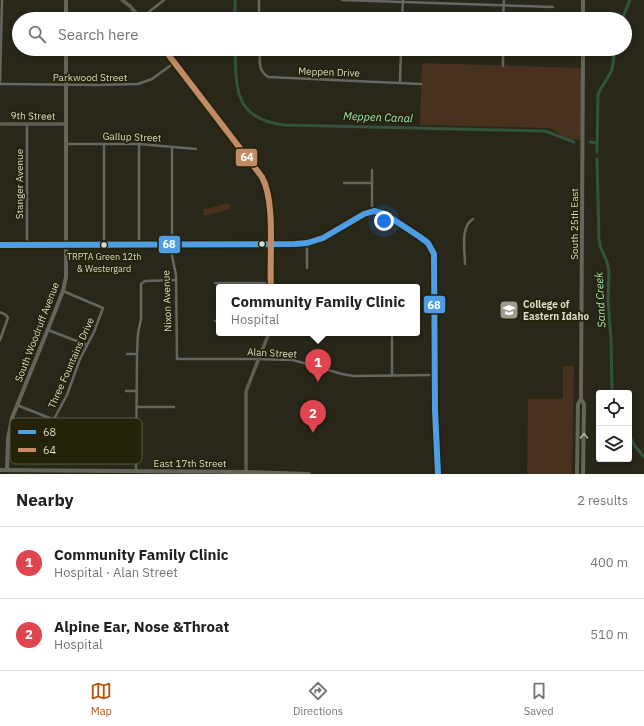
<!DOCTYPE html>
<meta charset="utf-8">
<style>
:root{--surface:#fff;--page:#f2f2f2;--text:#202124;--muted:#757577;--line:#e0e0e0;--accent:#b45309}
body{margin:0;font-family:"IBM Plex Sans",sans-serif;background:var(--page);color:var(--text)}
.controls{position:absolute;right:12px;bottom:12px;display:grid;overflow:hidden;border-radius:4px;box-shadow:0 2px 6px #0003}
.controls button{width:36px;height:36px;display:grid;place-items:center;padding:0;border:0;border-bottom:1px solid var(--line);background:var(--surface);color:var(--text);font:20px sans-serif}
.you{position:absolute;left:384px;top:221px;width:14px;height:14px;margin:-10px;border:3px solid #fff;border-radius:50%;background:#1a73e8;box-shadow:0 0 0 6px #1a73e833}
.badge{display:grid;place-items:center;width:26px;height:26px;border-radius:50%;background:var(--accent);color:#fff;font-size:13px;font-weight:700}
.pin{position:absolute;translate:-50% -33px;filter:drop-shadow(0 1px 2px #0008)}
.pin::after{content:'';position:absolute;top:21px;width:14px;height:12px;background:inherit;clip-path:polygon(0 0,100% 0,50% 100%)}
.popup{position:absolute;left:216px;top:284px;width:204px;height:52px;box-sizing:border-box;display:grid;place-content:center;border-radius:4px;background:var(--surface);filter:drop-shadow(0 1px 3px #0005);font-size:13px;white-space:nowrap;color:var(--muted)}
.popup b{font-size:15px;color:var(--text)}
.popup::after{content:'';position:absolute;left:50%;top:100%;margin-left:-8px;border:8px solid transparent;border-top-color:var(--surface)}
.list{margin:0;padding:0;list-style:none}
h2{display:flex;justify-content:space-between;align-items:center;height:52px;margin:0;padding:0 16px;font-size:17px}
h2 small{font-size:13px;font-weight:400;color:var(--muted)}
.list li{display:grid;grid-template-columns:26px 1fr auto;gap:12px;align-items:center;box-sizing:border-box;height:72px;padding:0 16px;border-top:1px solid var(--line)}
.list b{display:block;font-size:15px;white-space:nowrap}
.list p{margin:0;font-size:13px;white-space:nowrap;color:var(--muted)}
.list em{font-size:13px;font-style:normal;color:var(--muted)}
.icon{flex:none;width:22px;height:22px;fill:none;stroke:currentColor;stroke-width:2;stroke-linecap:round;stroke-linejoin:round}
.map{position:relative;flex:none;width:644px;height:474px;overflow:hidden}
.search{position:absolute;background:var(--surface);box-shadow:0 2px 6px #0003;left:12px;right:12px;top:12px;height:44px;display:flex;align-items:center;gap:10px;box-sizing:border-box;padding:0 14px;border-radius:22px;color:var(--muted);font-size:15px}
.sheet{height:196px;background:var(--surface)}
nav{display:flex;justify-content:space-around;align-items:center;box-sizing:border-box;height:56px;border-top:1px solid var(--line);background:var(--surface);font-size:11px;color:var(--muted)}
nav a{display:grid;justify-items:center;gap:2px}
nav .on{color:var(--accent)}
.map>svg:first-child{display:block}
</style>
<div class="map">
<svg width="644" height="474" viewBox="0 0 644 474">
<rect width="100%" height="100%" fill="#282719"/>
<g fill="#48311d">
<polygon points="422,63 583,68 583,140 569,139 549,128 420,125"/>
<polygon points="228,203 231,207 230,209 204,216 203,210"/>
<polygon points="565,366 574,366 572,474 527,474 528,399 563,399 563,368"/>
</g>
<g fill="none" stroke-linecap="round" stroke-linejoin="round">
<g stroke="#32543f" stroke-width="3">
<polyline points="235,0 235,19"/>
<polyline points="622,19 630,0"/>
<path d="M235,49C236,90 235,119 284,125L545,131L574,142"/>
<polyline points="590,142 597,143"/>
<path d="M597,152L598,95C601,86 607,80 611,72C614,65 614,57 614,49"/>
<polyline points="597,159 599,240 600,246 607,262 609,271 608,301 611,340 612,393"/>
<polyline points="629,435 634,445 644,457"/>
</g>
<g stroke="#646661" stroke-width="2.5">
<polyline points="259,0 259,19"/>
<polyline points="342,0 553,7"/>
<polyline points="140,19 164,0"/>
<polyline points="402,19 403,0"/>
<polyline points="503,19 504,0"/>
<path d="M260,49C260,61 257,69 268,77L421,84"/>
<polyline points="503,66 503,49"/>
<polyline points="400,82 401,49"/>
<polyline points="0,84 97,85 138,84 152,79 174,63"/>
<polyline points="0,84 2,0"/>
<polyline points="67,144 139,144 196,149"/>
<polyline points="104,144 104,245"/>
<polyline points="172,147 172,256 176,275 177,359 258,359 293,360 342,374 353,376 435,375"/>
<polyline points="372,170 372,211"/>
<polyline points="344,183 372,183"/>
<polyline points="307,243 307,268"/>
<polyline points="27,245 27,124"/>
<polyline points="139,245 139,144"/>
<path d="M465,264C465,250 460,227 473,219"/>
<polyline points="215,283 270,283"/>
<polyline points="0,312 6,315 8,318 0,340"/>
<polyline points="215,321 219,321"/>
<polyline points="48,330 87,345"/>
<polyline points="392,333 392,375"/>
<polyline points="127,354 137,354"/>
<polyline points="126,391 137,391"/>
<polyline points="17,405 67,425 137,426"/>
<polyline points="137,407 174,407"/>
<polyline points="54,419 67,395 80,359 94,332 103,308 63,291"/>
<polyline points="136,471 137,354 138,333 141,319 141,284 145,281 176,280"/>
</g>
<g stroke="#5d5e55" stroke-width="3.5">
<polyline points="122,0 130,6 141,19"/>
<path d="M164,49L262,177C276,203 269,257 271,287"/>
<polyline points="0,124 66,124"/>
<polyline points="0,245 295,244 307,243 323,238 364,214 374,211 385,214 420,237 428,243 434,254 435,410 438,474"/>
<polyline points="246,472 246,391 269,333"/>
</g>
<g stroke="#64665c" stroke-width="4">
<polyline points="66,0 66,19"/>
<polyline points="583,19 583,0"/>
<polyline points="581,399 584,404 583,474"/>
<polyline points="0,470 246,472 309,474"/>
<polyline points="7,470 8,439 12,418 50,324 63,291 66,277 66,49"/>
<polyline points="577,474 578,404 581,399 583,49"/>
</g>
<g stroke="#242309" stroke-width="9">
<polyline id="bus-1" points="0,245 295,244 307,243 323,238 364,214 374,211 385,214 420,237 428,243 434,254 435,410 438,474"/>
</g>
<g stroke="#242309" stroke-width="9">
<path id="bus-2" d="M164,49L262,177C276,203 269,257 271,287"/>
</g>
<use href="#bus-1" stroke="#4d9ee5" stroke-width="6"/>
<use href="#bus-2" stroke="#c18c65" stroke-width="6"/>
</g>
<defs><path id="oneway-chevron" d="M-2-3.5L2.5 0L-2 3.5" fill="none" stroke-width="1.6" stroke-linecap="round" stroke-linejoin="round"/></defs>
<use stroke="#b1b2a4" href="#oneway-chevron" transform="translate(584 436) rotate(-90)"/>
<defs>
<g id="university-square" transform="scale(1)"><rect x="-9" y="-9" width="18" height="18" rx="4" fill="#9c9c8d" stroke="#242309"/><path d="M0-5L7-2L0 1L-7-2ZM-4 1L0 2.5L4 1V4Q0 6-4 4Z" fill="#fff"/></g>
</defs>
<g fill-rule="evenodd">
<use href="#university-square" x="509" y="310"/>
</g>
<g fill="#dbdbcb" stroke="#242309" stroke-width="1.5">
<circle cx="262" cy="244" r="3.5"/>
<circle cx="104" cy="245" r="3.5"/>
</g>
<g text-anchor="middle" dominant-baseline="central" stroke-width="3.5" stroke-linejoin="round" paint-order="stroke">
<g font-size="9" fill="#dbdbcb" stroke="#242309">
<text x="104" y="256">TRPTA Green 12th<tspan x="104" dy="12">&amp; Westergard</tspan></text>
</g>
<g font-size="10" fill="#dbdbcb" stroke="#242309">
<text transform="translate(329 72) rotate(2)">Meppen Drive</text>
<text x="90" y="77">Parkwood Street</text>
<text transform="translate(33 116) rotate(1)">9th Street</text>
<text transform="translate(132 137) rotate(2)">Gallup Street</text>
<text transform="translate(19 184) rotate(-90)">Stanger Avenue</text>
<text transform="translate(574 224) rotate(-90)">South 25th East</text>
<text transform="translate(167 301) rotate(-92)">Nixon Avenue</text>
<text transform="translate(37 332) rotate(-69)">South Woodruff Avenue</text>
<text transform="translate(272 353) rotate(3)">Alan Street</text>
<text transform="translate(71 363) rotate(-66)">Three Fountains Drive</text>
<text x="190" y="463">East 17th Street</text>
</g>
<g font-size="10" font-weight="bold" fill="#dbdbcb" stroke="#242309" text-anchor="start">
<text x="523" y="304">College of<tspan x="523" dy="12">Eastern Idaho</tspan></text>
</g>
<g font-size="11" font-style="italic" fill="#a2e4bc" stroke="#242309">
<text transform="translate(378 117) rotate(2)">Meppen Canal</text>
<text transform="translate(600 300) rotate(-93)">Sand Creek</text>
</g>
</g>
<rect x="10" y="418" width="132" height="46" rx="6" fill="#242309" stroke="#5b5a43" stroke-width="1"/>
<rect x="18" y="430" width="18" height="4" fill="#4d9ee5"/>
<rect x="18" y="448" width="18" height="4" fill="#c18c65"/>
<g font-size="11" fill="#dbdbcb">
<text x="43" y="436">68</text>
<text x="43" y="454">64</text>
</g>
<g stroke="#242309" stroke-width="1.5">
<rect x="235" y="148" width="23" height="19" rx="4" fill="#c18c65"/>
<rect x="158" y="235" width="23" height="19" rx="4" fill="#4d9ee5"/>
<rect x="423" y="295" width="23" height="19" rx="4" fill="#4d9ee5"/>
</g>
<g font-size="11" text-anchor="middle" font-weight="bold" fill="#fff">
<text x="247" y="161">64</text>
<text x="169" y="248">68</text>
<text x="434" y="309">68</text>
</g>
</svg>
<div class="controls">
<button><svg class="icon" aria-label="locate" viewBox="0 0 24 24"><circle cx="12" cy="12" r="6"/><path d="M12 2v4M12 18v4M2 12h4M18 12h4"/></svg></button>
<button><svg class="icon" aria-label="layers" viewBox="0 0 24 24"><path d="M12 4l9 5-9 5-9-5zM3 14l9 5 9-5"/></svg></button>
</div>
<div class="you"></div>
<div class="pin badge" style="left:318px;top:382px;background:#e0444e">1</div>
<div class="popup"><b>Community Family Clinic</b>Hospital</div>
<div class="pin badge" style="left:313px;top:433px;background:#e0444e">2</div>
<div class="search"><svg class="icon" aria-label="search" viewBox="0 0 24 24"><circle cx="10" cy="10" r="6"/><path d="M15 15l6 6"/></svg>Search here</div>
</div>
<section class="sheet">
<h2>Nearby<small>2 results</small></h2>
<ul class="list">
<li><span class="badge" style="background:#e0444e">1</span><div><b>Community Family Clinic</b><p>Hospital · Alan Street</p></div><em>400 m</em></li>
<li><span class="badge" style="background:#e0444e">2</span><div><b>Alpine Ear, Nose &amp;Throat</b><p>Hospital</p></div><em>510 m</em></li>
</ul>
</section>
<nav>
<a class="on"><svg class="icon" aria-label="map" viewBox="0 0 24 24"><path d="M3 6l6-2 6 2 6-2v14l-6 2-6-2-6 2zM9 4v14M15 6v14"/></svg>Map</a>
<a><svg class="icon" aria-label="directions" viewBox="0 0 24 24"><path d="M12 3l9 9-9 9-9-9zM9 14v-3h6M13 9l2 2-2 2"/></svg>Directions</a>
<a><svg class="icon" aria-label="saved" viewBox="0 0 24 24"><path d="M7 4h10v16l-5-4-5 4z"/></svg>Saved</a>
</nav>
